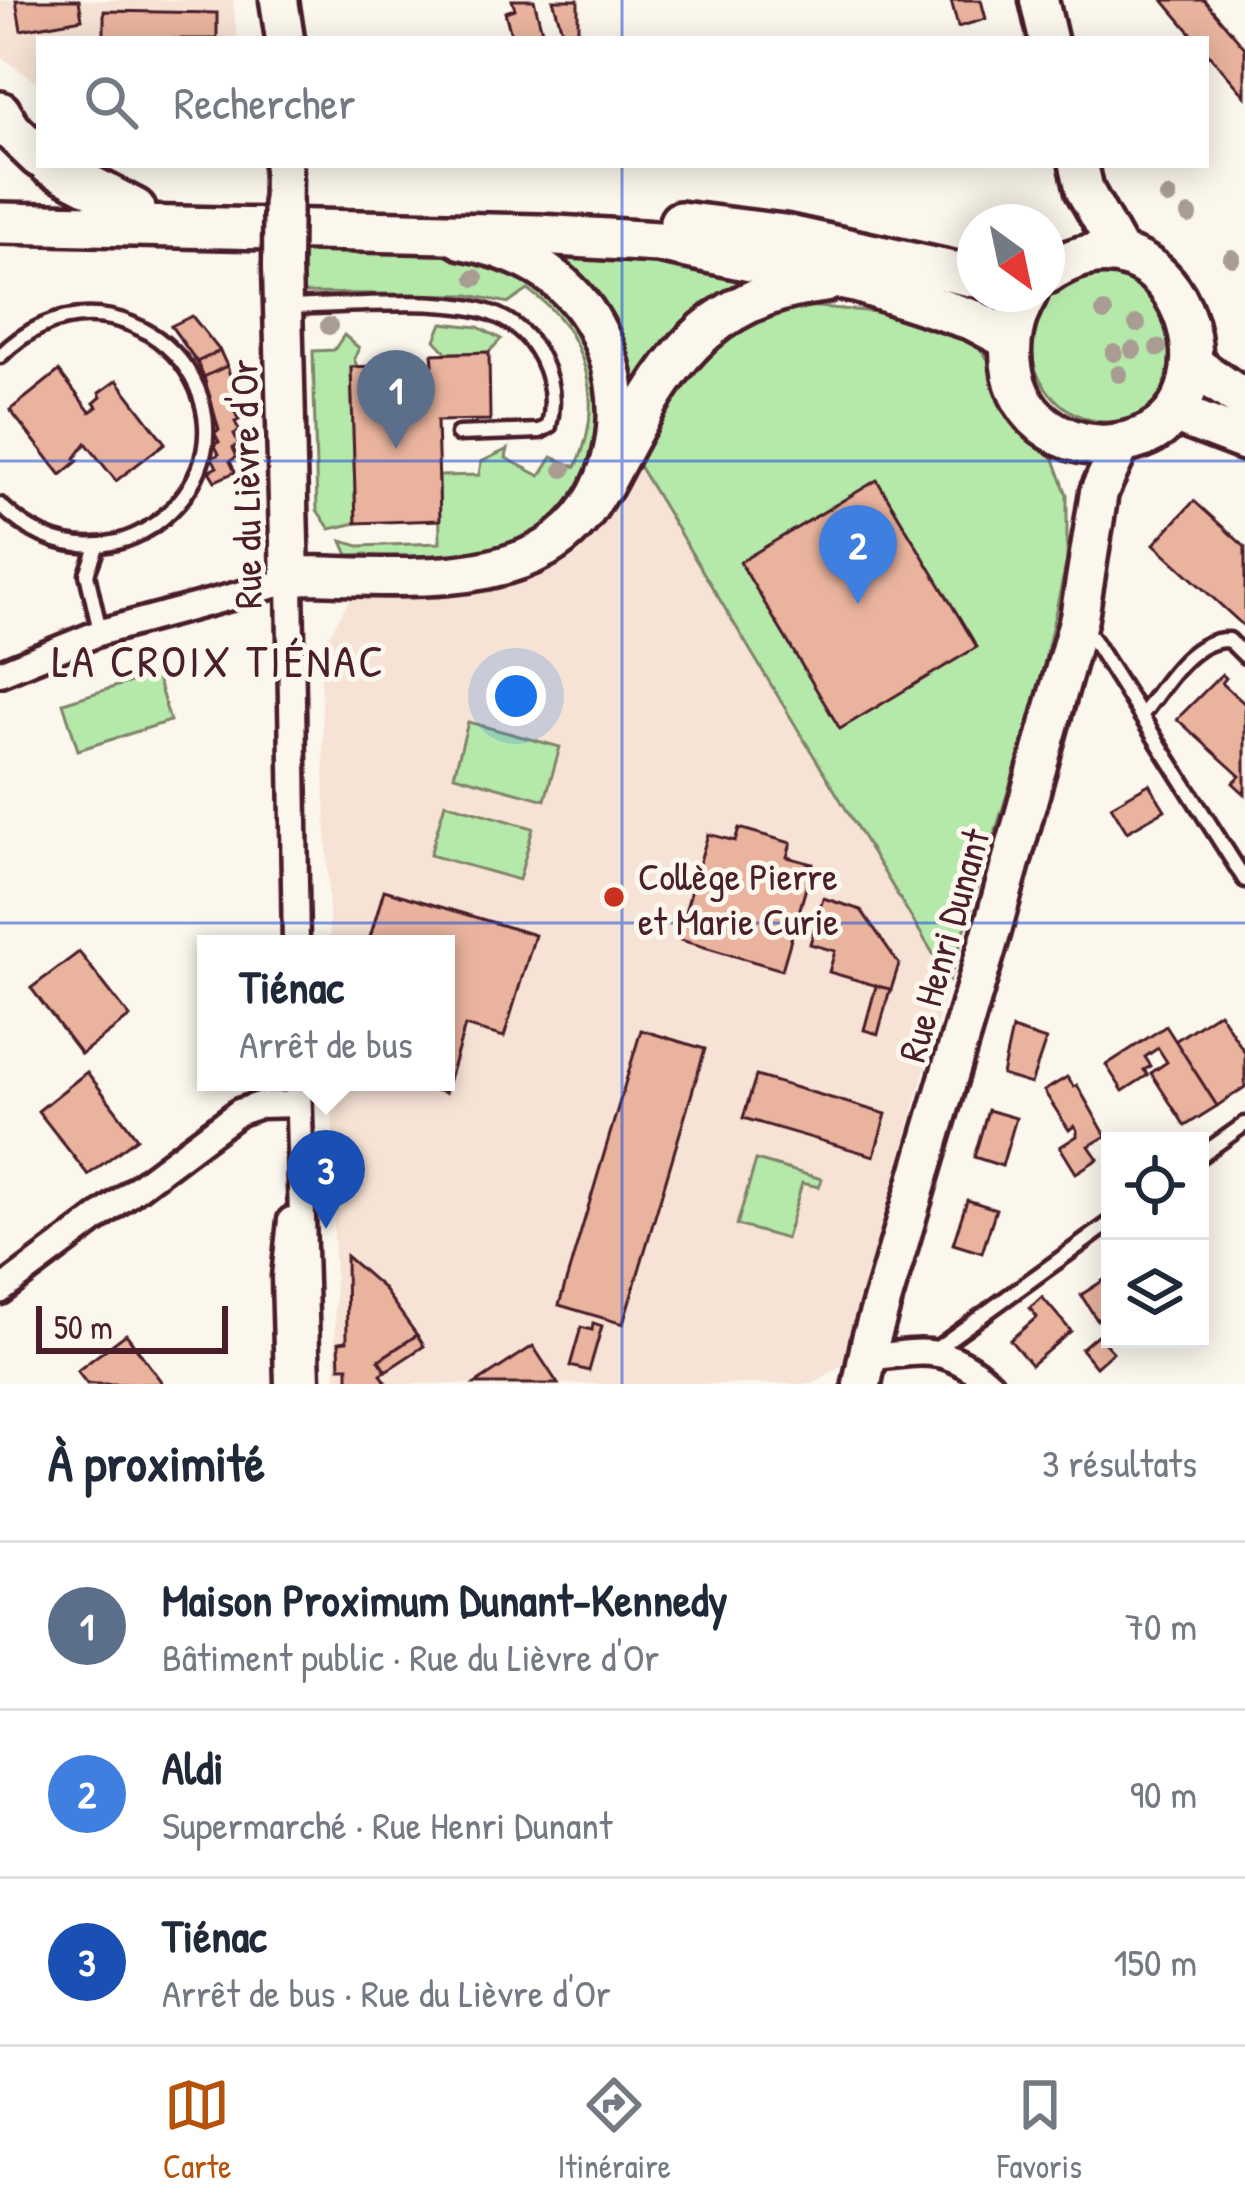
<!DOCTYPE html>
<html lang="fr">
<meta charset="utf-8">
<style>
:root{--surface:#fff;--page:#f6f6f7;--text:#1f2937;--muted:#747a83;--line:#e0e1e3;--accent:#b45309}
body{margin:0;font-family:"Patrick Hand",sans-serif;background:var(--page);color:var(--text)}
.controls{position:absolute;right:36px;bottom:36px;display:grid;overflow:hidden;border-radius:0px;box-shadow:0 6px 30px #0003}
.controls button{width:108px;height:108px;display:grid;place-items:center;padding:0;border:0;border-bottom:3px solid var(--line);background:var(--surface);color:var(--text);font:60px sans-serif}
.compass{position:absolute;left:957px;top:204px;width:108px;height:108px;border-radius:50%;background:var(--surface);box-shadow:0 6px 30px #0003;rotate:147deg}
.scale{position:absolute;left:36px;bottom:30px;width:192px;box-sizing:border-box;padding-left:12px;border:6px solid #4a1f2b;border-top:0;font-size:33px;line-height:42px;white-space:nowrap;color:#4a1f2b;-webkit-text-stroke:9px #fbf7ec;paint-order:stroke}
.you{position:absolute;left:516px;top:696px;width:42px;height:42px;margin:-30px;border:9px solid #fff;border-radius:50%;background:#1a73e8;box-shadow:0 0 0 18px #1a73e833}
.badge{display:grid;place-items:center;width:78px;height:78px;border-radius:50%;background:var(--accent);color:#fff;font-size:39px;font-weight:700}
.pin{position:absolute;translate:-50% -99px;filter:drop-shadow(0 3px 6px #0008)}
.pin::after{content:'';position:absolute;top:63px;width:42px;height:36px;background:inherit;clip-path:polygon(0 0,100% 0,50% 100%)}
.popup{position:absolute;left:197px;top:935px;width:258px;height:156px;box-sizing:border-box;display:grid;place-content:center;border-radius:0px;background:var(--surface);filter:drop-shadow(0 3px 9px #0005);font-size:39px;white-space:nowrap;color:var(--muted)}
.popup b{font-size:45px;color:var(--text)}
.popup::after{content:'';position:absolute;left:50%;top:100%;margin-left:-24px;border:24px solid transparent;border-top-color:var(--surface)}
.list{margin:0;padding:0;list-style:none}
h2{display:flex;justify-content:space-between;align-items:center;height:156px;margin:0;padding:0 48px;font-size:51px}
h2 small{font-size:39px;font-weight:400;color:var(--muted)}
.list li{display:grid;grid-template-columns:78px 1fr auto;gap:36px;align-items:center;box-sizing:border-box;height:168px;padding:0 48px;border-top:3px solid var(--line)}
.list b{display:block;font-size:45px;white-space:nowrap}
.list p{margin:0;font-size:39px;white-space:nowrap;color:var(--muted)}
.list em{font-size:39px;font-style:normal;color:var(--muted)}
.icon{flex:none;width:66px;height:66px;fill:none;stroke:currentColor;stroke-width:2;stroke-linecap:round;stroke-linejoin:round}
.map{position:relative;flex:none;width:1245px;height:1384px;overflow:hidden}
.search{position:absolute;background:var(--surface);box-shadow:0 6px 30px #0003;left:36px;right:36px;top:36px;height:132px;display:flex;align-items:center;gap:30px;box-sizing:border-box;padding:0 42px;border-radius:0px;color:var(--muted);font-size:45px}
.sheet{height:660px;background:var(--surface)}
nav{display:flex;justify-content:space-around;align-items:center;box-sizing:border-box;height:168px;border-top:3px solid var(--line);background:var(--surface);font-size:33px;color:var(--muted)}
nav a{display:grid;justify-items:center;gap:6px}
nav .on{color:var(--accent)}
.map>svg:first-child{display:block}
</style>
<div class="map">
<svg width="1245" height="1384" viewBox="0 0 1245 1384">
<rect width="100%" height="100%" fill="#fbf7ec"/>
<filter id="ink" filterUnits="userSpaceOnUse"><feTurbulence type="fractalNoise" baseFrequency=".00833" numOctaves="2"/><feDisplacementMap in="SourceGraphic" scale="24" xChannelSelector="R" yChannelSelector="G"/><feConvolveMatrix kernelMatrix="1 2 1 2 8 2 1 2 1" color-interpolation-filters="sRGB"/></filter>
<g filter="url(#ink)">
<g fill="#f6e3d5">
<polygon points="0,0 233,0 237,39 39,39 39,83 0,57"/>
<polygon points="638,464 949,980 845,1363 813,1384 336,1384 332,1082 446,1082 446,944 330,944 320,651 351,597 548,566 607,521"/>
</g>
<g fill="#b5e9aa" stroke="#80846a" stroke-width="3">
<path d="M304,241L436,250L517,267L583,324L607,405L591,474L566,510L530,539L475,558L371,561L368,554L348,555L342,541L359,546L440,543L439,476L479,475L481,462L508,449L506,458L540,476L552,457L576,467C606,403 587,330 528,290L509,303L469,295L303,293Z"/>
<polygon points="574,248 774,277 638,380 631,377 540,250"/>
<path d="M1091,272L1142,279L1183,340C1178,356 1175,380 1166,394C1162,401 1152,407 1145,411C1069,457 987,346 1057,289C1067,282 1080,277 1091,272Z"/>
<polygon points="806,306 877,312 976,342 1052,454 1067,495 1067,560 1035,705 949,980 638,464 656,413 707,338 786,309"/>
<polygon points="442,323 478,327 501,339 489,352 447,353 435,340"/>
<polygon points="344,335 359,348 354,359 357,366 351,367 356,523 330,529 317,510 313,351 334,350"/>
<polygon points="156,674 170,721 78,750 63,703"/>
<polygon points="468,722 560,747 545,800 454,775"/>
<polygon points="445,803 533,828 519,880 430,855"/>
<polygon points="756,1160 822,1179 819,1187 802,1183 786,1239 737,1225"/>
</g>
<g fill="#e9b39e" stroke="#4a1f2b" stroke-width="3">
<polygon points="16,0 79,0 82,19 21,30"/>
<polygon points="512,0 534,0 544,39 512,39 505,12 515,9"/>
<polygon points="553,0 578,0 578,30 563,34"/>
<polygon points="951,0 981,0 986,19 958,27"/>
<polygon points="1163,0 1204,0 1245,48 1245,96 1206,51 1206,39 1196,39"/>
<polygon points="104,11 217,13 217,39 104,39"/>
<polygon points="192,316 220,351 197,362 171,326"/>
<polygon points="220,351 227,366 204,377 197,362"/>
<polygon points="489,352 490,420 437,421 440,520 356,523 351,367 433,364 432,354"/>
<polygon points="227,366 237,397 233,399 238,408 234,410 239,420 235,422 240,431 234,434 239,444 233,448 237,457 230,461 235,472 215,481 209,471 217,467 212,458 219,454 214,444 219,442 214,432 219,430 204,377"/>
<polygon points="59,371 90,412 97,407 94,403 101,397 99,393 117,380 165,443 116,481 86,443 75,458 78,461 61,475 10,410"/>
<polygon points="877,480 977,647 840,729 740,562"/>
<polygon points="1194,501 1245,547 1245,627 1154,544"/>
<polygon points="1222,674 1226,678 1222,683 1245,704 1245,794 1233,783 1240,776 1177,719"/>
<polygon points="1149,784 1165,810 1127,832 1111,806"/>
<polygon points="739,828 791,843 787,857 813,864 782,970 677,939 708,834 735,841"/>
<polygon points="384,890 535,935 504,1037 465,1026 445,1093 408,1082 446,1082 446,944 368,944"/>
<polygon points="823,898 861,910 899,964 891,990 829,972 835,951 810,944"/>
<polygon points="79,952 130,1017 81,1054 31,988"/>
<polygon points="876,986 890,989 878,1034 864,1030"/>
<polygon points="1219,1012 1245,1053 1245,1087 1217,1106 1175,1041"/>
<polygon points="1166,1026 1217,1106 1185,1126 1151,1073 1167,1062 1158,1048 1145,1057 1151,1066 1144,1070 1148,1075 1123,1091 1106,1065"/>
<polygon points="1012,1029 1046,1040 1031,1084 1002,1075"/>
<polygon points="641,1030 705,1049 623,1324 559,1305"/>
<polygon points="87,1072 137,1138 88,1175 38,1111"/>
<polygon points="756,1076 886,1114 874,1156 743,1118"/>
<polygon points="1067,1077 1074,1087 1077,1085 1106,1136 1089,1146 1098,1159 1076,1173 1060,1147 1077,1136 1077,1130 1074,1126 1069,1130 1044,1091"/>
<polygon points="988,1110 1016,1118 1002,1166 974,1157"/>
<polygon points="967,1200 996,1209 982,1253 953,1244"/>
<polygon points="346,1256 382,1287 417,1335 379,1360 386,1371 381,1374 387,1384 348,1384 348,1367 340,1367 339,1342 347,1341"/>
<polygon points="1110,1276 1110,1311 1097,1320 1081,1295"/>
<polygon points="1042,1297 1071,1331 1031,1365 1010,1340 1037,1317 1030,1308"/>
<polygon points="593,1323 602,1326 589,1371 570,1366 581,1327 592,1330"/>
<polygon points="126,1334 163,1384 87,1384 77,1371"/>
<polygon points="417,1335 424,1346 386,1371 379,1360"/>
<polygon points="1097,1335 1113,1352 1096,1367 1081,1349"/>
<polygon points="533,1346 558,1384 475,1384"/>
</g>
<g fill="none" stroke-linecap="round" stroke-linejoin="round">
<g stroke="#4a1f2b" stroke-width="21">
<g id="lane">
<path d="M287,307C339,306 445,296 491,313C537,330 560,380 549,426L540,431L458,434"/>
<path d="M0,356C113,243 271,393 178,503C161,522 142,536 117,542C71,553 33,537 0,505"/>
<polyline points="97,547 87,574 100,631"/>
<polyline points="1086,629 1245,880"/>
<path d="M1141,716C1163,688 1190,638 1229,640L1245,656"/>
<polyline points="1200,1156 1245,1124"/>
<polyline points="933,1351 1110,1223"/>
</g>
</g>
<g stroke="#4a1f2b" stroke-width="33">
<g id="street">
<polyline points="0,673 101,632 290,581 296,944"/>
<polyline points="298,1082 307,1384"/>
<polyline points="0,1291 239,1112 260,1105 298,1104"/>
<path d="M868,1358C922,1351 948,1344 990,1384"/>
<polyline points="288,1384 285,1277 291,1220"/>
</g>
</g>
<g stroke="#4a1f2b" stroke-width="45">
<g id="secondary">
<polyline points="279,0 285,39"/>
<polyline points="1039,0 1048,39"/>
<polyline points="1079,165 1085,191 1121,255"/>
<path d="M282,266L290,581L302,575C378,576 480,587 546,548C634,495 638,359 568,290C540,262 499,247 461,240"/>
<polyline points="862,1384 871,1339 991,934 1079,618 1099,492 1121,445"/>
</g>
</g>
<g stroke="#4a1f2b" stroke-width="48">
<g id="primary">
<polyline points="0,112 11,130 39,157"/>
<polyline points="50,165 135,209"/>
<polyline points="680,222 784,235 975,277"/>
<polyline points="0,223 539,235 658,242 859,283 973,320 1009,339"/>
<path d="M1027,294C998,342 1006,410 1062,436C1090,449 1116,447 1143,437C1245,393 1174,191 1047,273"/>
<polyline points="1200,370 1245,401"/>
<polyline points="1177,414 1245,440"/>
<path d="M603,485C659,380 693,298 825,282"/>
</g>
</g>
<use href="#lane" stroke="#fbf7ec" stroke-width="12"/>
<use href="#street" stroke="#fbf7ec" stroke-width="24"/>
<use href="#secondary" stroke="#fbf7ec" stroke-width="36"/>
<use href="#primary" stroke="#fbf7ec" stroke-width="39"/>
<g stroke="#4a1f2b" stroke-width="45" stroke-linecap="butt">
<polyline id="secondary-bridge" points="282,266 283,165"/>
</g>
<use href="#secondary-bridge" stroke="#fbf7ec" stroke-width="36"/>
</g>
<g fill="#a89c93">
<circle cx="1168" cy="197" r="9"/>
<circle cx="1189" cy="215" r="9"/>
<circle cx="1232" cy="258" r="9"/>
<circle cx="475" cy="278" r="9"/>
<circle cx="1104" cy="312" r="9"/>
<circle cx="1137" cy="324" r="9"/>
<circle cx="329" cy="326" r="9"/>
<circle cx="1158" cy="348" r="9"/>
<circle cx="1133" cy="350" r="9"/>
<circle cx="1114" cy="353" r="9"/>
<circle cx="1119" cy="374" r="9"/>
<circle cx="563" cy="469" r="9"/>
</g>
</g>
<path fill="none" stroke="#1d4ed8" stroke-width="3" stroke-opacity="0.55" d="M622,0V39M622,165V1384M0,461H1245M0,923H1245"/>
<circle fill="#c8321e" stroke="#fbf7ec" stroke-width="4.5" cx="614" cy="897" r="12"/>
<g text-anchor="middle" dominant-baseline="central" stroke-width="10" stroke-linejoin="round" paint-order="stroke">
<g font-size="39" fill="#4a1f2b" stroke="#fbf7ec">
<text transform="translate(245 484) rotate(-91)">Rue du Lièvre d'Or</text>
<text transform="translate(943 945) rotate(-74)">Rue Henri Dunant</text>
</g>
<g font-size="39" fill="#4a1f2b" stroke="#fbf7ec" text-anchor="start">
<text x="638" y="875">Collège Pierre<tspan x="638" dy="45">et Marie Curie</tspan></text>
</g>
<g font-size="45" letter-spacing="3" fill="#4a1f2b" stroke="#fbf7ec">
<text x="219" y="660">LA CROIX TIÉNAC</text>
</g>
</g>
</svg>
<div class="controls">
<button><svg class="icon" aria-label="locate" viewBox="0 0 24 24"><circle cx="12" cy="12" r="6"/><path d="M12 2v4M12 18v4M2 12h4M18 12h4"/></svg></button>
<button><svg class="icon" aria-label="layers" viewBox="0 0 24 24"><path d="M12 4l9 5-9 5-9-5zM3 14l9 5 9-5"/></svg></button>
</div>
<svg class="compass" viewBox="-18 -18 36 36"><path d="M0-13l5 13h-10z" fill="#e53935"/><path d="M0 13l5-13h-10z" fill="#747a83"/></svg>
<div class="scale">50 m</div>
<div class="you"></div>
<div class="pin badge" style="left:396px;top:449px;background:#5c6f8a">1</div>
<div class="pin badge" style="left:858px;top:604px;background:#3f7fe0">2</div>
<div class="pin badge" style="left:326px;top:1229px;background:#1a4fb4">3</div>
<div class="popup"><b>Tiénac</b>Arrêt de bus</div>
<div class="search"><svg class="icon" aria-label="search" viewBox="0 0 24 24"><circle cx="10" cy="10" r="6"/><path d="M15 15l6 6"/></svg>Rechercher</div>
</div>
<section class="sheet">
<h2>À proximité<small>3 résultats</small></h2>
<ul class="list">
<li><span class="badge" style="background:#5c6f8a">1</span><div><b>Maison Proximum Dunant-Kennedy</b><p>Bâtiment public · Rue du Lièvre d'Or</p></div><em>70 m</em></li>
<li><span class="badge" style="background:#3f7fe0">2</span><div><b>Aldi</b><p>Supermarché · Rue Henri Dunant</p></div><em>90 m</em></li>
<li><span class="badge" style="background:#1a4fb4">3</span><div><b>Tiénac</b><p>Arrêt de bus · Rue du Lièvre d'Or</p></div><em>150 m</em></li>
</ul>
</section>
<nav>
<a class="on"><svg class="icon" aria-label="map" viewBox="0 0 24 24"><path d="M3 6l6-2 6 2 6-2v14l-6 2-6-2-6 2zM9 4v14M15 6v14"/></svg>Carte</a>
<a><svg class="icon" aria-label="directions" viewBox="0 0 24 24"><path d="M12 3l9 9-9 9-9-9zM9 14v-3h6M13 9l2 2-2 2"/></svg>Itinéraire</a>
<a><svg class="icon" aria-label="saved" viewBox="0 0 24 24"><path d="M7 4h10v16l-5-4-5 4z"/></svg>Favoris</a>
</nav>
